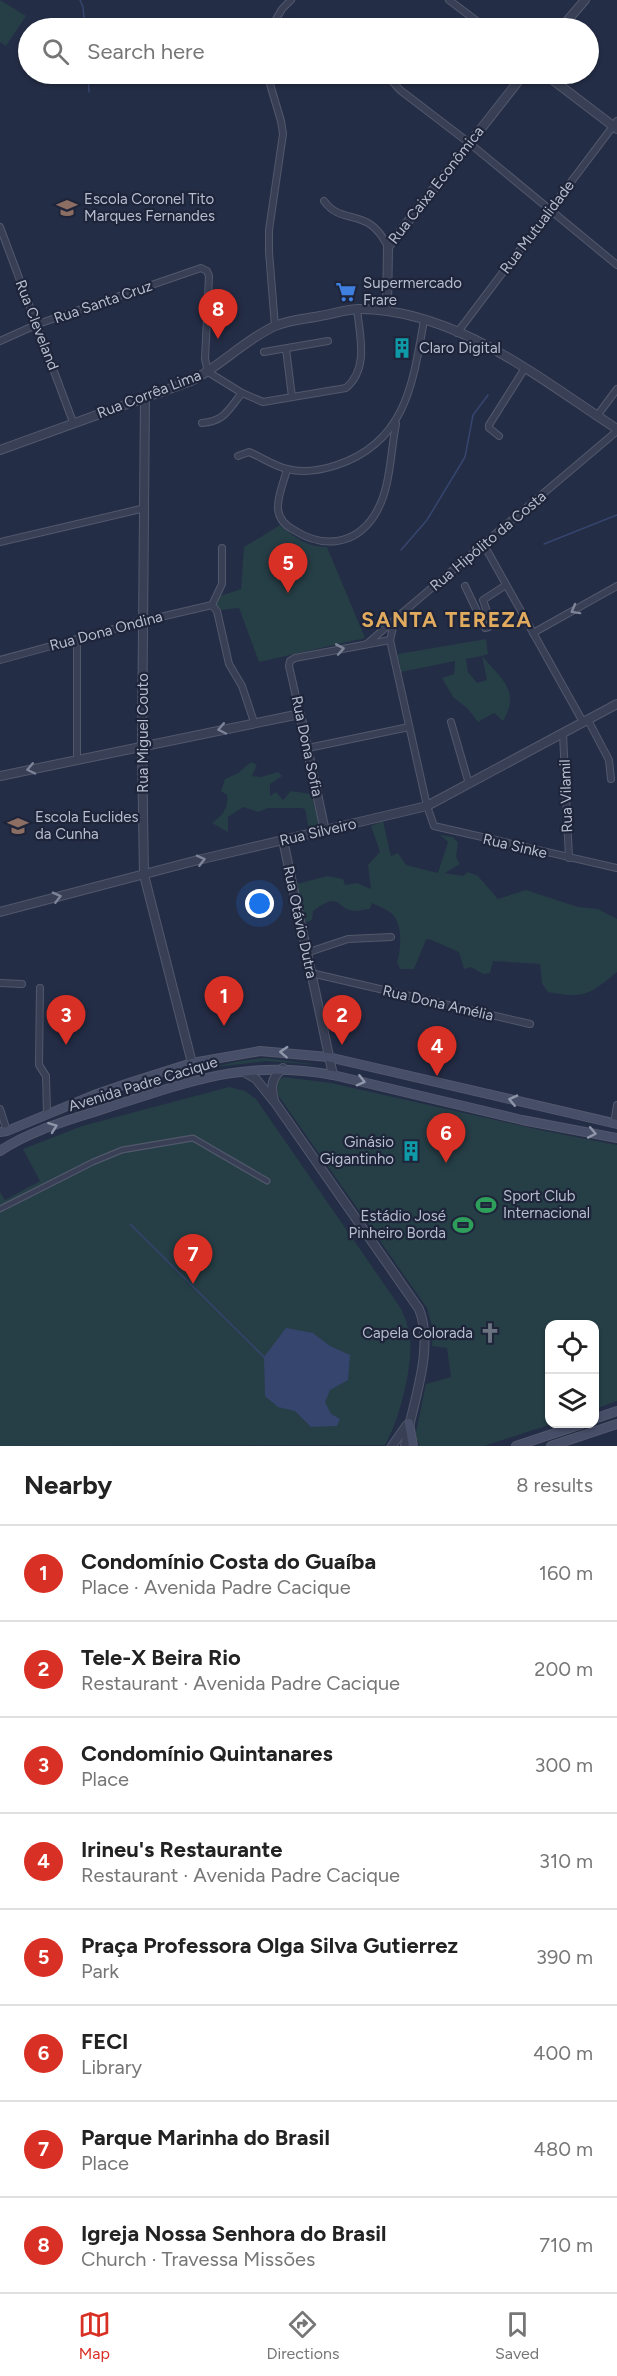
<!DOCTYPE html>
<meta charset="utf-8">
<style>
:root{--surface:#fff;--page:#f2f2f2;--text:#222;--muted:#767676;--line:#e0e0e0;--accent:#d93025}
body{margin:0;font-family:Figtree,sans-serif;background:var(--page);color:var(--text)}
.controls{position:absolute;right:18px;bottom:18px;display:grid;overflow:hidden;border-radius:12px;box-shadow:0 2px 4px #0004}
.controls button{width:54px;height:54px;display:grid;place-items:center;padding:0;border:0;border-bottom:2px solid var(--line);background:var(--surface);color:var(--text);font:30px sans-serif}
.you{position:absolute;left:260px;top:904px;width:21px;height:21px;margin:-15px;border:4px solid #fff;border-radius:50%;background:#1a73e8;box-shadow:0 0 0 9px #1a73e833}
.badge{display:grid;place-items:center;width:39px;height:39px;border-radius:50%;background:var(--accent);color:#fff;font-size:20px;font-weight:700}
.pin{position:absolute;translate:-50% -50px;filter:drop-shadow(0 2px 3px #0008)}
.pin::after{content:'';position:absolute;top:32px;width:21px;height:18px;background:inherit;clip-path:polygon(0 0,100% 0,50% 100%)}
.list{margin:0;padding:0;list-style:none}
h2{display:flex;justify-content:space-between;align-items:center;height:78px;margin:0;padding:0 24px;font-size:26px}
h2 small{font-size:20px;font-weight:400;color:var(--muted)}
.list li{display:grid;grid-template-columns:39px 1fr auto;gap:18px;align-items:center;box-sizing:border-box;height:96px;padding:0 24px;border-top:2px solid var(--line)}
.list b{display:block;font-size:22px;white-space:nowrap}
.list p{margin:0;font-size:20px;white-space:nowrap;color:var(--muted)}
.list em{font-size:20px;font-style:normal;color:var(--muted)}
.icon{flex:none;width:33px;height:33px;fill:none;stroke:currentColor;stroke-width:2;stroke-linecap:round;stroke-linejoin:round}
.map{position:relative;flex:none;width:617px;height:1446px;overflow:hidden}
.search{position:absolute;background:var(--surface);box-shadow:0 2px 4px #0004;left:18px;right:18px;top:18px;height:66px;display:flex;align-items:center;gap:15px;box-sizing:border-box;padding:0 21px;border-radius:33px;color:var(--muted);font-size:22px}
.sheet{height:846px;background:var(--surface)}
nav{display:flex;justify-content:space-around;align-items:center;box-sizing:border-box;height:84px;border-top:2px solid var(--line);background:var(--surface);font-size:16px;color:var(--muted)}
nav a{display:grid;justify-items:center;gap:3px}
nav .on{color:var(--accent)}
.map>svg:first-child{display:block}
</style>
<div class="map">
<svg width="617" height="1446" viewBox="0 0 617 1446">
<rect width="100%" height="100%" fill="#242d46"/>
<g fill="#263e46" fill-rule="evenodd">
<polygon points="0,0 26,16 6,46 0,42"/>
<path d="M280,525C295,538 307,547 327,547L365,638L259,662L239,608L222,610L215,603L217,597L241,589L244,547Z"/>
<path d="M486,639L488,654L482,656C501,678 521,691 503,721L494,713L478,722L468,709L453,697L442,678L454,674L455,661L401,672L398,654ZM482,656L487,680L477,683L468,672L466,659Z"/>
<path d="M251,762L257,765L252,776L261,777L278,772L282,776L270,784V796L276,792L283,800L291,791L311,794L319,821L318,826L309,829L305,809L301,808H268L258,812L243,807L228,817V832L212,823C222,816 229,808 227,795L221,791L225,779L238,773Z"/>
<path d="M383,821L391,856L398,853L406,865L438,873L448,842L440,835L453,837L458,843L456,857L460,864L445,873L463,876L468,872L478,876L498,899L526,890L578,907L598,909L617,919V972C589,995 584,999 548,992L542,984L540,964L493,961L490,973L483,974L471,967L464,969L459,952L429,939L426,940L414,969H400L397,962C401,949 403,926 393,915C389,910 378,906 372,903L370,909C366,909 360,911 356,911C334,910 343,889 313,911L312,920L307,922L304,919L297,884L327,876L343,879L345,885L357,883L371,889L368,865L380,852L371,826Z"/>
<polygon points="265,1058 319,1065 267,1061 208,1068 240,1061"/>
<polygon points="283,1077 331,1083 540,1130 617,1145 617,1401 595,1409 594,1324 550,1324 550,1424 552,1424 484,1446 420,1446 415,1437 426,1384 451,1377 447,1348 432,1346 433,1330 427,1308 278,1095 277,1082"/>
<path d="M229,1087L245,1091L256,1099L400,1307C405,1317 409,1328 410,1339C413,1367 399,1421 385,1445L0,1446V1192L5,1200L40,1181L23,1149L82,1126Z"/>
</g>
<polygon fill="#36456e" points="286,1328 313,1333 330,1346 350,1355 348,1380 330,1390 325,1402 331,1414 340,1419 337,1426 311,1427 295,1411 278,1407 265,1396 264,1357"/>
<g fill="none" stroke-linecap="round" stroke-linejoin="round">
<g stroke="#36456e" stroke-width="1.5">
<polyline points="80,0 83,7 85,28"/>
<polyline points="88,74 89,92"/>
<polyline points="544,544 617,515"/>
<polyline points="401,550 427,520 465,457 473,415 488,395"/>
<polyline points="130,1224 264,1357"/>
</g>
<g stroke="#52586c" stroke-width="7">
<polyline id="pedestrian" points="0,1209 93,1162 122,1150 193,1138 267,1181"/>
</g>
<g stroke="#52586c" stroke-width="8">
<g id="minor">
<polyline points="449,0 486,28"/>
<polyline points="271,28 282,9 291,0"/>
<polyline points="267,74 281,121 283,134 269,230 269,252 275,326"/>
<polyline points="391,80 400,90 468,142 617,265"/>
<path d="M324,201C343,227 368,205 388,247"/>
<polyline points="0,227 73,422"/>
<polyline points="457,333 617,121"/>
<path d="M0,341L38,324L201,268L207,271L209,276L205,359L208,372L242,393L263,402L346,388C369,368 360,337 357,309"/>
<polyline points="286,349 292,397"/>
<polyline points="264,352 328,341"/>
<polyline points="597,416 617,389"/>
<path d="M202,423C225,421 228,410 242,393"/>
<polyline points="617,431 395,619 390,640 427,806 434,826 617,868"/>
<polyline points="499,436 489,428 489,425 525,368"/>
<path d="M238,456L249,452C261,457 274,466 287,469C303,473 322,470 337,465C406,442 413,383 424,320"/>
<path d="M287,469C284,482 277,496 278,509C279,519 286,526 294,530C322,548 354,546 374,516C391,490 390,454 396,424"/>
<polyline points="0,542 145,508"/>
<polyline points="484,545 583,722"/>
<polyline points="465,586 485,628 489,627 491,623 483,600 506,585"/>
<polyline points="212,605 217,611 229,664 242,686 254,722"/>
<polyline points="212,605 222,584 222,548"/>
<polyline points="533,633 617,586"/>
<polyline points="367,644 393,621"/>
<polyline points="0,660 143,621 212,605"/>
<polyline points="300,714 289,666 290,661 295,658 390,640"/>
<polyline points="588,720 609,760 611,779"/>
<polyline points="451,722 469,784"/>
<polyline points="563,734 569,858"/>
<polyline points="308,748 409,727"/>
<polyline points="77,760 77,639"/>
<polyline points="306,953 348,939 391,937"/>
<polyline points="311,973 530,1024"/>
<polyline points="0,983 22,984"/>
<polyline points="40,988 39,1065 46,1076 47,1114"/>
<polyline points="0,1109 7,1131"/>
<polyline points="614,1124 617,1105"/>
</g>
</g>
<g stroke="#52586c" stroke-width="10">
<g id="tertiary">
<polyline points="561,28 585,0"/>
<polyline points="545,74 617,129"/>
<polyline points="387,311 388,247 524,74"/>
<polyline points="145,396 142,746 144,875 192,1063"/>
<path d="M0,450L191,381C221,366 244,340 275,326C289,320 305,319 320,316C332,314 347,309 360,309C457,310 540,379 617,429"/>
<polyline points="0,776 300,714 325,831"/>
<polyline points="283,840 333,1075"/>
<polyline points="0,912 198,860 427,806 617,704"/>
<path d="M244,1072L256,1079L276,1104L419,1309C435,1349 412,1404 405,1446"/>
<path d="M274,1100C270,1085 272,1078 283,1068"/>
<polyline points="392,1446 406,1426"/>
</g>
</g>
<g stroke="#52586c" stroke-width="10">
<g id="secondary">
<polyline points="0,1132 7,1131 94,1095 132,1082 192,1063 260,1051 328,1057 617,1124"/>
<path d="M0,1151C31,1130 70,1120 106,1108C190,1082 242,1059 333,1075L522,1120L617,1138"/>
<polyline points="594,1419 617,1411"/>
<polyline points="409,1423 413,1446"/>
<polyline points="516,1446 582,1424"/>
<polyline points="551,1446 617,1424"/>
</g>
</g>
<use href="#pedestrian" stroke="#394055" stroke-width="4.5"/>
<use href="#minor" stroke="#394055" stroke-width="6"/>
<use href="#tertiary" stroke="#394055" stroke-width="8"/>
<use href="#secondary" stroke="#474e68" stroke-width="8"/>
</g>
<defs><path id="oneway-chevron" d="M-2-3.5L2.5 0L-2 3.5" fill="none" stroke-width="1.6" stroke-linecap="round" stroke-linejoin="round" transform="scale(1.5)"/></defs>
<g stroke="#7e8498">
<use href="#oneway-chevron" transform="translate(575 610) rotate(151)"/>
<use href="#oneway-chevron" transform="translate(340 649) rotate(-10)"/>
<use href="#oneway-chevron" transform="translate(222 729) rotate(168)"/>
<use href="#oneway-chevron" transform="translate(31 769) rotate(168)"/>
<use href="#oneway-chevron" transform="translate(201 860) rotate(-14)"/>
<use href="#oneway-chevron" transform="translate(57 897) rotate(-14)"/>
</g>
<g stroke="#9096aa">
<use href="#oneway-chevron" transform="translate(284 1052) rotate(-177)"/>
<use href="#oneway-chevron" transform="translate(361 1081) rotate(14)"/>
<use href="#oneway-chevron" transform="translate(513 1100) rotate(-167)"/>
<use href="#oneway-chevron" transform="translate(53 1127) rotate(-20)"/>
<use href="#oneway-chevron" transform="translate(592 1133) rotate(11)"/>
</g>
<defs>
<g id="school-bare" transform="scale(1.62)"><path d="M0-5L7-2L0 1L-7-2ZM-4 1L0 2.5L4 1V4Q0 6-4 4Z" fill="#8d6e63" stroke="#1e253a" stroke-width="2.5" paint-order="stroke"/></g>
<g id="supermarket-bare" transform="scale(1.62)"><path d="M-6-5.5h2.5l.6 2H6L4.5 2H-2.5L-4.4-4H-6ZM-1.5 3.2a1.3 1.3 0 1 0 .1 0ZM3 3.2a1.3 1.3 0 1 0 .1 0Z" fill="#3f7fe0" stroke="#1e253a" stroke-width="2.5" paint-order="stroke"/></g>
<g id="building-bare" transform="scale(1.62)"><path d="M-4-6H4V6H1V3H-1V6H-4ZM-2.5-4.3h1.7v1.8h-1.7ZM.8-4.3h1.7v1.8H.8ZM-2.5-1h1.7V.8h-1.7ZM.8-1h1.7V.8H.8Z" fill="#0f9aa8" stroke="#1e253a" stroke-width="2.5" paint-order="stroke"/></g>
<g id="stadium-bare" transform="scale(1.62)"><path d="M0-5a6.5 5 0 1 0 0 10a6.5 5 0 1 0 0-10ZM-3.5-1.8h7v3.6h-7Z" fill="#2e9e5b" stroke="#1e253a" stroke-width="2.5" paint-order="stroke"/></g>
<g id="church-bare" transform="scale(1.62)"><path d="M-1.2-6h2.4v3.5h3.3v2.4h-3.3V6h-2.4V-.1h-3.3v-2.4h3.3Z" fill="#6b7280" stroke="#1e253a" stroke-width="2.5" paint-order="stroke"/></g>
</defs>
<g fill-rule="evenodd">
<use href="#school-bare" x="67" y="208"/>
<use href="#supermarket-bare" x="346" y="292"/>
<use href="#building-bare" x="402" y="348"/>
<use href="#school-bare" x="18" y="826"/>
<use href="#building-bare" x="411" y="1151"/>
<use href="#stadium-bare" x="486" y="1205"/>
<use href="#stadium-bare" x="463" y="1225"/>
<use href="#church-bare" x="490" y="1333"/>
</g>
<g text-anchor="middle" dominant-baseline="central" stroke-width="4.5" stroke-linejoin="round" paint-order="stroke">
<g font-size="15" fill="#b7bcce" stroke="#1e253a">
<text transform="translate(436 185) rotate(-52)">Rua Caixa Econômica</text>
<text transform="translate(537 227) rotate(-53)">Rua Mutualidade</text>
<text transform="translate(103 302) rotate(-19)">Rua Santa Cruz</text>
<text transform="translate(37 325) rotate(69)">Rua Cleveland</text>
<text transform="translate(149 394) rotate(-21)">Rua Corrêa Lima</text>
<text transform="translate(488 541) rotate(-40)">Rua Hipólito da Costa</text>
<text transform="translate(106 631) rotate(-15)">Rua Dona Ondina</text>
<text transform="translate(143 733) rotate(-90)">Rua Miguel Couto</text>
<text transform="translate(307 746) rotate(78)">Rua Dona Sofia</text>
<text transform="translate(566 796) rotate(-92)">Rua Vilamil</text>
<text transform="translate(318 832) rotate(-13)">Rua Silveiro</text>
<text transform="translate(515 846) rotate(13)">Rua Sinke</text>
<text transform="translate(300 922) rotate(78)">Rua Otávio Dutra</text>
<text transform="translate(438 1003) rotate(13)">Rua Dona Amélia</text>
<text transform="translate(143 1084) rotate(-17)">Avenida Padre Cacique</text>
</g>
<g font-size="15" fill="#b7bcce" stroke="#1e253a" text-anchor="start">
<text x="84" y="199">Escola Coronel Tito<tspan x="84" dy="17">Marques Fernandes</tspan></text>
<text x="363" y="283">Supermercado<tspan x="363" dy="17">Frare</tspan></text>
<text x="419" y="348">Claro Digital</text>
<text x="35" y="817">Escola Euclides<tspan x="35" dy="17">da Cunha</tspan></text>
<text x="394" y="1142" text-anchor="end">Ginásio<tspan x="394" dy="17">Gigantinho</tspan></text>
<text x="503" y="1196">Sport Club<tspan x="503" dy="17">Internacional</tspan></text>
<text x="446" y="1216" text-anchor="end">Estádio José<tspan x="446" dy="17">Pinheiro Borda</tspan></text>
<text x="473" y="1333" text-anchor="end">Capela Colorada</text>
</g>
<g font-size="21" font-weight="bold" letter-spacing="1.5" fill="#e1ab5f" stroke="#1e253a">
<text x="447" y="619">SANTA TEREZA</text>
</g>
</g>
</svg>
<div class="controls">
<button><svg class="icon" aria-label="locate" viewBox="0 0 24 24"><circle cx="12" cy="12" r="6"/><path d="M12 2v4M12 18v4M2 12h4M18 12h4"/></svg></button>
<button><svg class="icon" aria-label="layers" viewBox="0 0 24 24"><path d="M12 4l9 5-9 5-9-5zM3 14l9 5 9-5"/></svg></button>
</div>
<div class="you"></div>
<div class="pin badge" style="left:224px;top:1026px">1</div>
<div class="pin badge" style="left:342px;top:1045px">2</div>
<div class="pin badge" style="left:66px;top:1045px">3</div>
<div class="pin badge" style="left:437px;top:1076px">4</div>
<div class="pin badge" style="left:288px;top:593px">5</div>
<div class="pin badge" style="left:446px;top:1163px">6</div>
<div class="pin badge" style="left:193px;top:1284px">7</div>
<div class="pin badge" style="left:218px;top:339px">8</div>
<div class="search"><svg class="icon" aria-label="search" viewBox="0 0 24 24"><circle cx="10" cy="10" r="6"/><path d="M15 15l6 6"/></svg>Search here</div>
</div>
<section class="sheet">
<h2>Nearby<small>8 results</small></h2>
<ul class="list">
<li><span class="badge">1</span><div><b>Condomínio Costa do Guaíba</b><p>Place · Avenida Padre Cacique</p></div><em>160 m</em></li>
<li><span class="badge">2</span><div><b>Tele-X Beira Rio</b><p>Restaurant · Avenida Padre Cacique</p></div><em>200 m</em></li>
<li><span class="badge">3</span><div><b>Condomínio Quintanares</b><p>Place</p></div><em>300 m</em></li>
<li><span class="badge">4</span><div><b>Irineu's Restaurante</b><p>Restaurant · Avenida Padre Cacique</p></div><em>310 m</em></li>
<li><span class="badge">5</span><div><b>Praça Professora Olga Silva Gutierrez</b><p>Park</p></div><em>390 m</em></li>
<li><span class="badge">6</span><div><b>FECI</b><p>Library</p></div><em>400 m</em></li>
<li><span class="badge">7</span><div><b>Parque Marinha do Brasil</b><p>Place</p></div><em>480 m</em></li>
<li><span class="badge">8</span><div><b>Igreja Nossa Senhora do Brasil</b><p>Church · Travessa Missões</p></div><em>710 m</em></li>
</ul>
</section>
<nav>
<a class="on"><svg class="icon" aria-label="map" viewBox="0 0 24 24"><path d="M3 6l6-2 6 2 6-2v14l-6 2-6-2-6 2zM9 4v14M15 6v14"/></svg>Map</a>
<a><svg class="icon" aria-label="directions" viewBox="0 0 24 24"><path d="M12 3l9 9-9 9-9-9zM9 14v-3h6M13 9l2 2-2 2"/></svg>Directions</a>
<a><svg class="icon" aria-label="saved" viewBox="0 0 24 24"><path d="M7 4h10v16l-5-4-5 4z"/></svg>Saved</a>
</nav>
